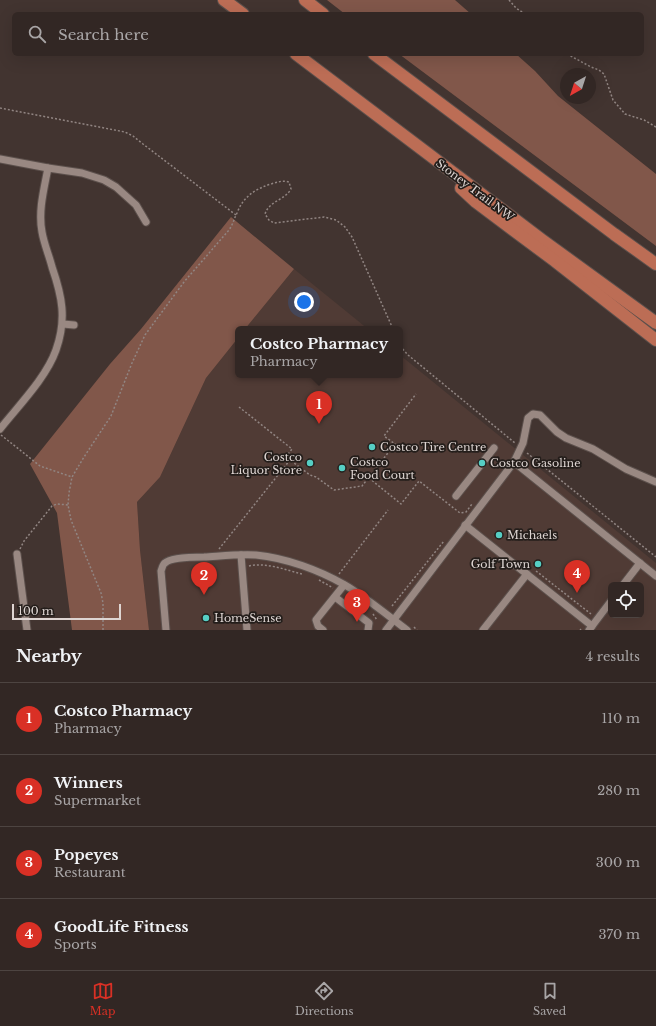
<!DOCTYPE html>
<style>
:root{--surface:#322724;--page:#3d3331;--text:#f1f3f6;--muted:#a8a5a6;--line:#4d4441;--accent:#d93025}
body{margin:0;font-family:"Libre Baskerville",serif;background:var(--page);color:var(--text)}
.controls{position:absolute;right:12px;bottom:12px;display:grid;overflow:hidden;border-radius:6px;box-shadow:0 4px 16px #0002}
.controls button{width:36px;height:36px;display:grid;place-items:center;padding:0;border:0;border-bottom:1px solid var(--line);background:var(--surface);color:var(--text);font:20px sans-serif}
.compass{position:absolute;left:560px;top:68px;width:36px;height:36px;border-radius:50%;background:var(--surface);box-shadow:0 4px 16px #0002;rotate:219deg}
.scale{position:absolute;left:12px;bottom:10px;width:109px;box-sizing:border-box;padding-left:4px;border:2px solid #ded5d2;border-top:0;font-size:11px;line-height:14px;white-space:nowrap;color:#ded5d2;-webkit-text-stroke:3px #241e1b;paint-order:stroke}
.you{position:absolute;left:304px;top:302px;width:14px;height:14px;margin:-10px;border:3px solid #fff;border-radius:50%;background:#1a73e8;box-shadow:0 0 0 6px #1a73e833}
.badge{display:grid;place-items:center;width:26px;height:26px;border-radius:50%;background:var(--accent);color:#fff;font-size:13px;font-weight:700}
.pin{position:absolute;translate:-50% -33px;filter:drop-shadow(0 1px 2px #0008)}
.pin::after{content:'';position:absolute;top:21px;width:14px;height:12px;background:inherit;clip-path:polygon(0 0,100% 0,50% 100%)}
.popup{position:absolute;left:235px;top:326px;width:168px;height:52px;box-sizing:border-box;display:grid;place-content:center;border-radius:6px;background:var(--surface);filter:drop-shadow(0 1px 3px #0005);font-size:13px;white-space:nowrap;color:var(--muted)}
.popup b{font-size:15px;color:var(--text)}
.popup::after{content:'';position:absolute;left:50%;top:100%;margin-left:-8px;border:8px solid transparent;border-top-color:var(--surface)}
.list{margin:0;padding:0;list-style:none}
h2{display:flex;justify-content:space-between;align-items:center;height:52px;margin:0;padding:0 16px;font-size:17px}
h2 small{font-size:13px;font-weight:400;color:var(--muted)}
.list li{display:grid;grid-template-columns:26px 1fr auto;gap:12px;align-items:center;box-sizing:border-box;height:72px;padding:0 16px;border-top:1px solid var(--line)}
.list b{display:block;font-size:15px;white-space:nowrap}
.list p{margin:0;font-size:13px;white-space:nowrap;color:var(--muted)}
.list em{font-size:13px;font-style:normal;color:var(--muted)}
.icon{flex:none;width:22px;height:22px;fill:none;stroke:currentColor;stroke-width:2;stroke-linecap:round;stroke-linejoin:round}
.map{position:relative;flex:none;width:656px;height:630px;overflow:hidden}
.search{position:absolute;background:var(--surface);box-shadow:0 4px 16px #0002;left:12px;right:12px;top:12px;height:44px;display:flex;align-items:center;gap:10px;box-sizing:border-box;padding:0 14px;border-radius:6px;color:var(--muted);font-size:15px}
.sheet{height:340px;background:var(--surface)}
nav{display:flex;justify-content:space-around;align-items:center;box-sizing:border-box;height:56px;border-top:1px solid var(--line);background:var(--surface);font-size:11px;color:var(--muted)}
nav a{display:grid;justify-items:center;gap:2px}
nav .on{color:var(--accent)}
.map>svg:first-child{display:block}
</style>
<div class="map">
<svg width="656" height="630" viewBox="0 0 656 630">
<rect width="100%" height="100%" fill="#423430"/>
<g fill="#503b35" fill-rule="evenodd">
<polygon points="294,269 368,329 245,329"/>
<path d="M238,338V375H400V355L656,563V630H149L140,550L137,502L160,477L206,378ZM611,585H641V615H611Z"/>
</g>
<g fill="#81574a">
<polygon points="327,0 455,0 471,14 345,14"/>
<polygon points="399,54 516,54 535,71 558,96 656,174 656,246"/>
<polygon points="231,217 294,269 245,329 238,329 238,338 206,378 160,477 137,502 140,550 149,630 72,630 57,513 30,464 110,364 141,329"/>
</g>
<g fill="none" stroke-linecap="round" stroke-linejoin="round">
<g stroke="#5c504c" stroke-width="9">
<g id="minor">
<polyline points="0,159 48,168 82,173 104,180 116,187 136,205 146,222"/>
<polyline points="63,324 74,325"/>
<path d="M0,429C19,405 46,378 56,350C67,319 62,296 52,267C49,255 44,244 42,232C38,211 44,189 48,168"/>
<polyline points="514,462 656,576"/>
<polyline points="456,496 494,448"/>
<polyline points="465,525 592,626"/>
<polyline points="17,554 27,630"/>
<polyline points="241,555 247,630"/>
<polyline points="623,585 640,563"/>
<polyline points="335,597 369,623 368,630"/>
<path d="M166,630L161,571C162,568 163,564 165,563C171,557 196,557 204,557C221,556 239,554 256,555C286,558 319,570 345,585C367,598 387,615 407,630"/>
<polyline points="323,630 318,626 316,620 344,585"/>
<polyline points="386,630 514,462 523,443 528,418 533,414 540,415 557,432 566,438 593,449 626,469 656,482"/>
<polyline points="483,630 527,574"/>
<polyline points="589,630 611,601"/>
</g>
</g>
<g stroke="#5c504c" stroke-width="14">
<g id="highway">
<polyline points="224,0 243,14"/>
<polyline points="305,0 323,14"/>
<polyline points="296,54 542,240 656,323"/>
<polyline points="374,54 614,234 656,264"/>
<polyline points="461,188 476,202 555,261 656,340"/>
</g>
</g>
<g stroke="#918582" stroke-width="1.5" stroke-dasharray="2 2" stroke-linecap="butt">
<polyline points="509,0 516,8 525,14"/>
<polyline points="567,54 591,67 599,70 604,74 613,100 625,114 644,120 656,127"/>
<polyline points="0,108 125,132 133,136 143,144 236,215"/>
<polyline points="400,346 408,355 515,443"/>
<polyline points="239,407 292,449 286,457 310,475 316,477 334,490 362,486 395,444 384,436 416,394"/>
<polyline points="1,435 40,466 72,477"/>
<polyline points="527,453 656,557"/>
<polyline points="369,478 401,504 419,481 460,513 466,512 472,504"/>
<polyline points="20,549 24,541 52,506 57,504 68,505"/>
<polyline points="219,549 290,460"/>
<path d="M249,566C266,562 286,570 302,574"/>
<polyline points="536,571 591,614"/>
<polyline points="339,574 388,510"/>
<polyline points="319,580 333,588"/>
<polyline points="392,606 444,541"/>
<polyline points="373,614 377,620"/>
<polyline points="414,627 417,630"/>
<path d="M103,630V603L101,593L71,520L68,505L69,493L72,477L84,457L111,416L132,363L145,335L184,282L229,230C233,224 234,219 237,213C243,197 255,189 271,184C277,182 283,180 289,182L291,189C285,200 269,201 265,214L269,220L274,223L324,217L336,220L345,227L352,237L393,329"/>
<polyline points="580,630 581,629"/>
</g>
<use href="#minor" stroke="#998882" stroke-width="7"/>
<use href="#highway" stroke="#bc6d55" stroke-width="12"/>
</g>
<g fill="#56cec4" stroke="#241e1b" stroke-width="1.5">
<circle cx="372" cy="447" r="4"/>
<circle cx="310" cy="463" r="4"/>
<circle cx="482" cy="463" r="4"/>
<circle cx="342" cy="468" r="4"/>
<circle cx="499" cy="535" r="4"/>
<circle cx="538" cy="564" r="4"/>
<circle cx="206" cy="618" r="4"/>
</g>
<g text-anchor="middle" dominant-baseline="central" stroke-width="3.5" stroke-linejoin="round" paint-order="stroke">
<g font-size="11" fill="#ded5d2" stroke="#241e1b">
<text transform="translate(475 190) rotate(37)">Stoney Trail NW</text>
</g>
<g font-size="11" fill="#ded5d2" stroke="#241e1b" text-anchor="start">
<text x="380" y="447">Costco Tire Centre</text>
<text x="302" y="457" text-anchor="end">Costco<tspan x="302" dy="13">Liquor Store</tspan></text>
<text x="350" y="462">Costco<tspan x="350" dy="13">Food Court</tspan></text>
<text x="490" y="463">Costco Gasoline</text>
<text x="507" y="535">Michaels</text>
<text x="530" y="564" text-anchor="end">Golf Town</text>
<text x="214" y="618">HomeSense</text>
</g>
</g>
</svg>
<div class="controls">
<button><svg class="icon" aria-label="locate" viewBox="0 0 24 24"><circle cx="12" cy="12" r="6"/><path d="M12 2v4M12 18v4M2 12h4M18 12h4"/></svg></button>
</div>
<svg class="compass" viewBox="-18 -18 36 36"><path d="M0-13l5 13h-10z" fill="#e53935"/><path d="M0 13l5-13h-10z" fill="#a8a5a6"/></svg>
<div class="scale">100 m</div>
<div class="you"></div>
<div class="pin badge" style="left:319px;top:424px">1</div>
<div class="popup"><b>Costco Pharmacy</b>Pharmacy</div>
<div class="pin badge" style="left:204px;top:595px">2</div>
<div class="pin badge" style="left:357px;top:622px">3</div>
<div class="pin badge" style="left:577px;top:593px">4</div>
<div class="search"><svg class="icon" aria-label="search" viewBox="0 0 24 24"><circle cx="10" cy="10" r="6"/><path d="M15 15l6 6"/></svg>Search here</div>
</div>
<section class="sheet">
<h2>Nearby<small>4 results</small></h2>
<ul class="list">
<li><span class="badge">1</span><div><b>Costco Pharmacy</b><p>Pharmacy</p></div><em>110 m</em></li>
<li><span class="badge">2</span><div><b>Winners</b><p>Supermarket</p></div><em>280 m</em></li>
<li><span class="badge">3</span><div><b>Popeyes</b><p>Restaurant</p></div><em>300 m</em></li>
<li><span class="badge">4</span><div><b>GoodLife Fitness</b><p>Sports</p></div><em>370 m</em></li>
</ul>
</section>
<nav>
<a class="on"><svg class="icon" aria-label="map" viewBox="0 0 24 24"><path d="M3 6l6-2 6 2 6-2v14l-6 2-6-2-6 2zM9 4v14M15 6v14"/></svg>Map</a>
<a><svg class="icon" aria-label="directions" viewBox="0 0 24 24"><path d="M12 3l9 9-9 9-9-9zM9 14v-3h6M13 9l2 2-2 2"/></svg>Directions</a>
<a><svg class="icon" aria-label="saved" viewBox="0 0 24 24"><path d="M7 4h10v16l-5-4-5 4z"/></svg>Saved</a>
</nav>
